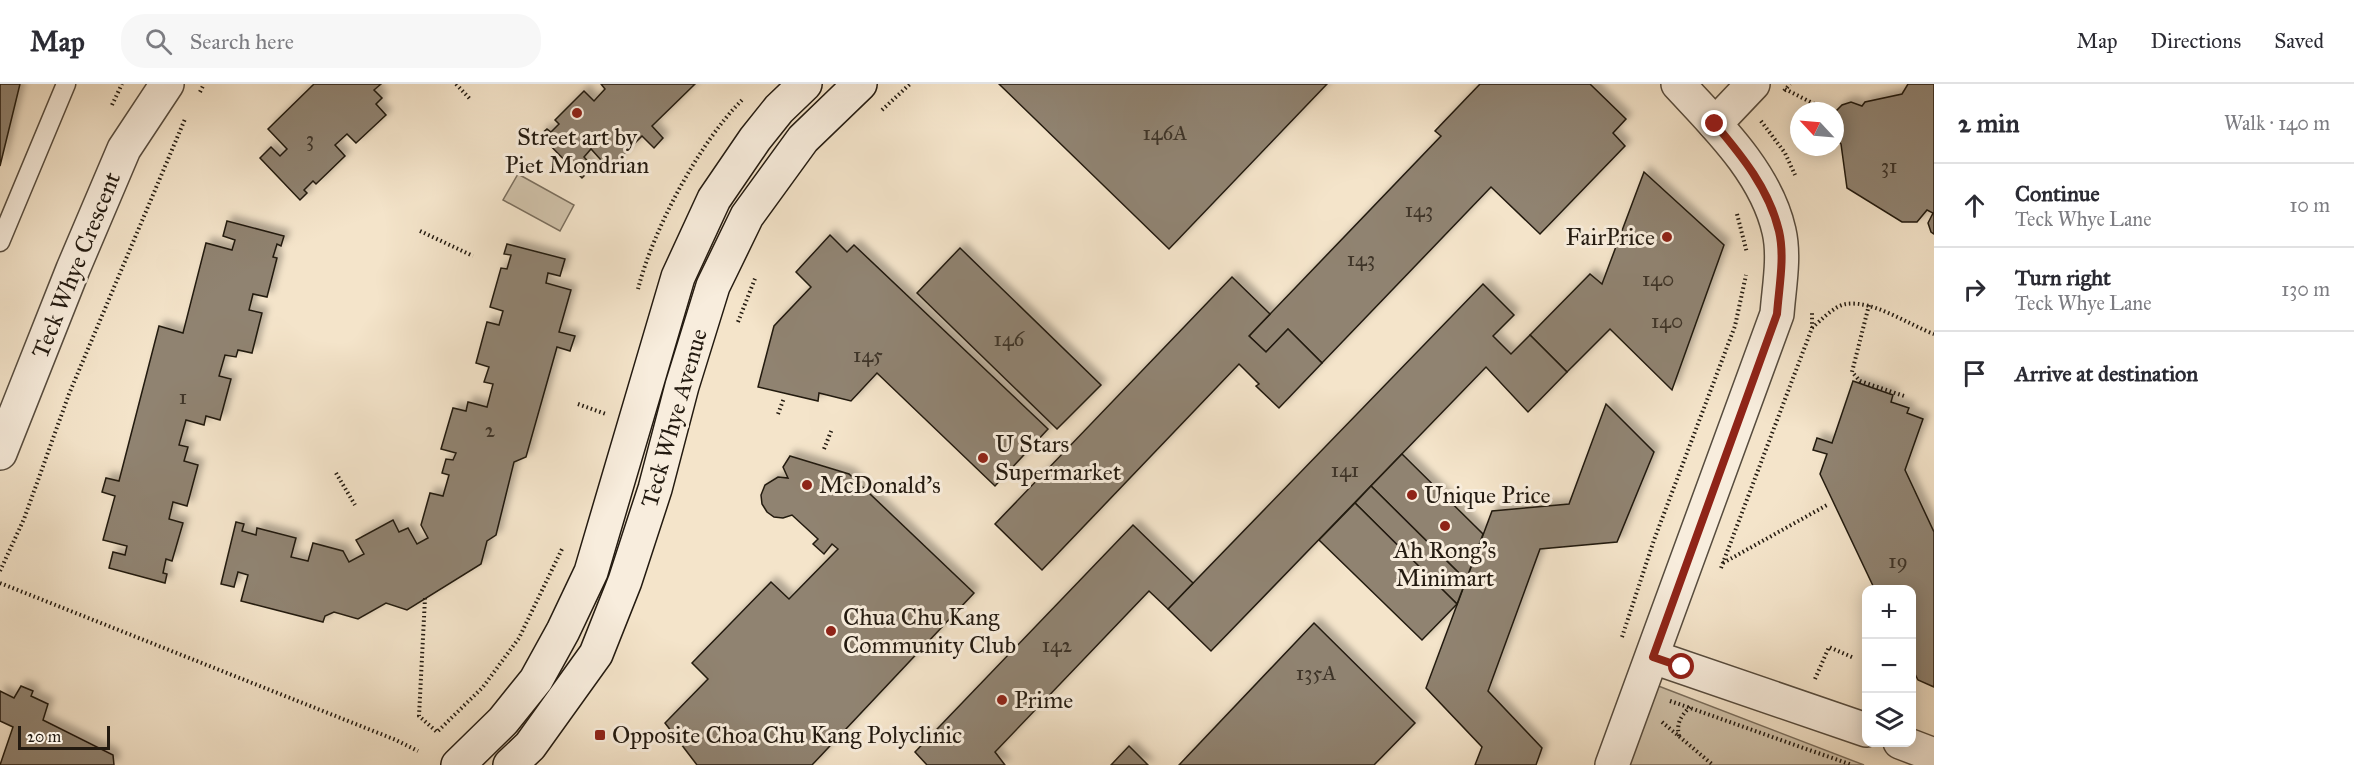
<!DOCTYPE html>
<meta charset="utf-8">
<style>
:root{--surface:#fff;--page:#f7f7f7;--text:#2b2b33;--muted:#7c7c81;--line:#e1e1e2}
body{margin:0;font-family:"IM FELL Great Primer",serif;background:var(--page);color:var(--text)}
.controls{position:absolute;right:18px;bottom:18px;display:grid;overflow:hidden;border-radius:12px;box-shadow:0 3px 15px #0003}
.controls button{width:54px;height:54px;display:grid;place-items:center;padding:0;border:0;border-bottom:2px solid var(--line);background:var(--surface);color:var(--text);font:30px sans-serif}
.compass{position:absolute;left:1790px;top:18px;width:54px;height:54px;border-radius:50%;background:var(--surface);box-shadow:0 3px 15px #0003;rotate:296deg}
.scale{position:absolute;left:18px;bottom:15px;width:92px;box-sizing:border-box;padding-left:6px;border:3px solid #231a10;border-top:0;font-size:16px;line-height:21px;white-space:nowrap;color:#231a10;-webkit-text-stroke:4px #f8eddd;paint-order:stroke}
.stop{position:absolute;width:18px;height:18px;margin:-14px;border:4px solid #8f2418;border-radius:50%;background:#fff}
.stop.end{background:#8f2418;border-color:#fff;box-shadow:0 2px 6px #0008}
.list{margin:0;padding:0;list-style:none}
h2{display:flex;justify-content:space-between;align-items:center;height:78px;margin:0;padding:0 24px;font-size:26px}
h2 small{font-size:20px;font-weight:400;color:var(--muted)}
.list li{display:grid;grid-template-columns:39px 1fr auto;gap:18px;align-items:center;box-sizing:border-box;height:84px;padding:0 24px;border-top:2px solid var(--line)}
.list b{display:block;font-size:22px;white-space:nowrap}
.list p{margin:0;font-size:20px;white-space:nowrap;color:var(--muted)}
.list em{font-size:20px;font-style:normal;color:var(--muted)}
.icon{flex:none;width:33px;height:33px;fill:none;stroke:currentColor;stroke-width:2;stroke-linecap:round;stroke-linejoin:round}
.map{position:relative;flex:none;width:1934px;height:681px;overflow:hidden}
header{display:flex;align-items:center;gap:36px;box-sizing:border-box;height:84px;padding:0 30px;background:var(--surface);border-bottom:2px solid var(--line)}
header strong{font-size:28px}
nav{display:flex;gap:33px;margin-inline-start:auto;font-size:21px}
.search{width:420px;height:54px;background:var(--page);display:flex;align-items:center;gap:15px;box-sizing:border-box;padding:0 21px;border-radius:24px;color:var(--muted);font-size:22px}
main{display:flex}
aside{flex:1;background:var(--surface)}
.map>svg:first-child{display:block}
</style>
<header>
<strong>Map</strong>
<div class="search"><svg class="icon" aria-label="search" viewBox="0 0 24 24"><circle cx="10" cy="10" r="6"/><path d="M15 15l6 6"/></svg>Search here</div>
<nav><a>Map</a><a>Directions</a><a>Saved</a></nav>
</header>
<main>
<div class="map">
<svg width="1934" height="681" viewBox="0 0 1934 681">
<defs>
<filter id="shadow"><feDropShadow dx="5.5" dy="-5.5" stdDeviation="3" flood-color="#0004"/></filter>
</defs>
<rect width="100%" height="100%" fill="#f4e4ca"/>
<filter id="stains"><feTurbulence type="fractalNoise" baseFrequency=".00333" numOctaves="4"/><feColorMatrix values="0 0 0 0 .2 0 0 0 0 .09 0 0 0 0 .02 0 0 0 .5 -.17"/></filter>
<radialGradient id="worn" r=".72"><stop offset=".6" stop-color="#630" stop-opacity="0"/><stop offset="1" stop-color="#630" stop-opacity=".3"/></radialGradient>
<g fill="#d0c2aa" stroke="#7a6e5d" stroke-width="1.5">
<polygon points="518,90 574,121 560,147 503,116"/>
<polygon points="1635,593 1864,681 1600,681"/>
</g>
<g fill="#908371" stroke="#231a10" stroke-width="1.5" filter="url(#shadow)">
<polygon points="0,0 20,0 0,82"/>
<polygon points="314,0 381,0 374,6 382,14 376,20 386,31 356,59 347,50 335,61 345,72 316,100 313,97 304,106 307,109 300,116 260,74 271,63 280,72 287,65 268,45"/>
<polygon points="601,0 695,0 652,42 663,54 654,64 642,52 609,85 591,65 584,73 593,83 582,94 540,51 547,45 551,48 559,40 555,36 584,7 594,17 605,5"/>
<polygon points="999,0 1327,0 1169,165"/>
<polygon points="1480,0 1590,0 1626,35 1613,49 1625,62 1540,150 1491,103 1322,279 1288,245 1266,268 1249,252 1441,52 1435,47"/>
<polygon points="1908,0 1934,0 1934,150 1931,148 1928,139 1933,129 1927,126 1917,138 1902,138 1847,104 1841,60 1835,54 1835,28 1842,21 1851,18 1862,22 1865,18 1902,10"/>
<polygon points="1644,88 1724,161 1672,306 1610,245 1567,288 1530,251 1590,190 1602,200"/>
<polygon points="227,137 284,152 281,162 277,160 273,173 277,174 267,213 253,210 249,226 262,229 252,269 238,266 236,273 225,271 219,292 231,295 220,336 206,332 204,341 186,336 179,361 188,363 184,377 198,381 187,422 173,418 169,435 183,439 172,477 166,475 163,489 167,490 165,499 109,484 113,468 125,471 127,462 103,456 115,412 102,408 106,394 119,397 159,242 183,249 206,159 232,166 235,156 223,152"/>
<polygon points="830,151 847,168 854,161 1048,345 995,402 877,289 851,317 819,309 818,317 758,303 774,242 811,203 796,188"/>
<polygon points="507,160 565,175 560,192 548,189 546,199 571,206 559,248 575,252 570,267 557,263 526,373 514,378 496,451 487,457 481,480 407,526 386,519 358,535 334,528 325,532 323,538 241,517 248,491 238,488 234,503 221,500 236,438 244,440 242,447 256,451 257,444 296,454 291,473 308,477 313,459 343,467 349,478 364,470 356,456 393,436 399,448 408,444 417,460 428,454 421,441 430,409 443,412 449,391 442,389 446,375 453,376 456,369 441,365 453,324 466,327 468,318 487,323 493,300 484,298 489,283 476,279 487,238 499,241 503,227 490,223 501,184 507,185 511,171 504,170"/>
<polygon points="960,164 1101,301 1057,345 917,209"/>
<polygon points="1232,193 1270,230 1249,252 1266,268 1288,245 1322,279 1279,324 1256,302 1259,300 1239,280 1042,486 995,440"/>
<polygon points="1483,200 1514,231 1493,252 1511,270 1530,251 1567,288 1528,328 1486,283 1211,567 1168,525"/>
<polygon points="1853,297 1893,311 1891,318 1909,324 1907,329 1923,335 1905,386 1934,448 1934,603 1918,596 1912,584 1912,506 1875,506 1820,390 1827,370 1813,366 1817,354 1832,359"/>
<polygon points="1606,320 1654,368 1617,458 1540,465 1488,607 1542,664 1536,681 1475,681 1482,663 1426,604 1492,427 1569,420"/>
<polygon points="1402,370 1483,450 1466,496 1371,402"/>
<polygon points="790,372 849,390 974,509 812,681 697,681 665,639 708,595 692,579 771,498 789,515 838,465 832,460 824,470 813,460 818,455 792,431 783,434 774,433 767,428 762,420 761,411 765,401 778,393 788,394 783,383"/>
<polygon points="1371,402 1466,496 1457,520 1355,419"/>
<polygon points="1355,419 1457,520 1422,556 1319,456"/>
<polygon points="1133,441 1193,499 1168,525 1149,507 995,668 1005,681 927,681 915,668"/>
<polygon points="1314,539 1415,639 1374,681 1179,681"/>
<polygon points="21,602 33,607 31,612 48,620 43,636 113,671 114,681 0,681 13,643 0,637 0,607 14,614"/>
<polygon points="1129,662 1148,681 1111,681"/>
</g>
<g fill="none" stroke-linecap="round" stroke-linejoin="round">
<g stroke="#574c3e" stroke-width="21">
<polyline id="lane" points="0,158 66,0"/>
</g>
<g stroke="#574c3e" stroke-width="36">
<g id="street">
<polyline points="1715,40 1753,0"/>
<polyline points="0,369 73,185 124,65 167,0"/>
<polyline points="1653,573 1866,646"/>
<polyline points="1900,658 1934,671"/>
<path d="M1612,681L1777,230C1779,203 1785,173 1779,147C1766,89 1717,42 1678,0"/>
</g>
</g>
<g stroke="#231a10" stroke-width="36">
<g id="secondary">
<polyline points="458,681 503,637 536,596 563,547 591,488 678,193 714,115 755,55 779,25 805,0"/>
<polyline points="510,681 530,662 596,570 625,497 655,405 682,302 713,202 747,132 803,55 860,0"/>
</g>
</g>
<g stroke="#231a10" stroke-width="4" stroke-dasharray="1.5 3" stroke-linecap="butt">
<polyline points="456,0 470,15"/>
<polyline points="1785,5 1828,27"/>
<polyline points="1784,7 1790,0"/>
<polyline points="200,8 204,0"/>
<polyline points="112,21 122,0"/>
<polyline points="882,26 910,0"/>
<polyline points="1761,37 1785,69 1795,91"/>
<polyline points="1737,130 1747,169"/>
<polyline points="420,147 473,172"/>
<path d="M638,205C653,146 699,59 742,16"/>
<polyline points="1869,221 1852,288 1860,297 1904,312"/>
<polyline points="738,238 756,192"/>
<path d="M1812,244C1821,236 1834,222 1846,220C1874,216 1909,241 1934,250"/>
<polyline points="578,320 606,330"/>
<polyline points="778,330 784,314"/>
<polyline points="824,365 832,345"/>
<polyline points="336,389 355,421"/>
<polyline points="1723,479 1827,421"/>
<polyline points="1721,484 1812,244 1812,229"/>
<polyline points="0,487 24,435 69,310 185,35"/>
<polyline points="0,499 396,656 418,667"/>
<polyline points="425,514 419,632 437,648 483,603 519,554 562,465"/>
<polyline points="1622,553 1654,456 1735,242 1746,191"/>
<polyline points="1815,595 1829,563 1854,574"/>
<polyline points="1670,617 1852,681"/>
<polyline points="1662,638 1713,681"/>
<path d="M1679,652C1676,639 1681,632 1690,623"/>
</g>
<use href="#lane" stroke="#f8eddd" stroke-width="18"/>
<use href="#street" stroke="#f8eddd" stroke-width="33"/>
<use href="#secondary" stroke="#f8eddd" stroke-width="33"/>
</g>
<g fill="none" stroke-linecap="round" stroke-linejoin="round">
<path stroke="#8f2418" stroke-width="8" d="M1682,583L1653,573L1777,230C1779,203 1785,173 1779,147C1769,105 1742,72 1715,40"/>
</g>
<g fill="#8f2418" stroke="#f8eddd" stroke-width="2">
<circle cx="577" cy="29" r="6"/>
<circle cx="1667" cy="153" r="6"/>
<circle cx="983" cy="374" r="6"/>
<circle cx="807" cy="401" r="6"/>
<circle cx="1412" cy="411" r="6"/>
<circle cx="1445" cy="442" r="6"/>
<circle cx="831" cy="547" r="6"/>
<circle cx="1002" cy="616" r="6"/>
<rect x="594" y="645" width="12" height="12" rx="3"/>
</g>
<g text-anchor="middle" dominant-baseline="central" stroke-width="6" stroke-linejoin="round" paint-order="stroke">
<g font-size="21" fill="#3e3428">
<text x="1165" y="49">146A</text>
<text x="310" y="55">3</text>
<text x="1889" y="82">31</text>
<text x="1419" y="126">143</text>
<text x="1361" y="175">143</text>
<text x="1658" y="195">140</text>
<text x="1667" y="237">140</text>
<text x="1009" y="255">146</text>
<text x="868" y="271">145</text>
<text x="183" y="313">1</text>
<text x="490" y="346">2</text>
<text x="1345" y="386">141</text>
<text x="1898" y="477">19</text>
<text x="1057" y="561">142</text>
<text x="1316" y="589">135A</text>
</g>
<g font-size="24" fill="#231a10" stroke="#f8eddd" text-anchor="start">
<text x="577" y="53" text-anchor="middle">Street art by<tspan x="577" dy="28">Piet Mondrian</tspan></text>
<text x="1655" y="153" text-anchor="end">FairPrice</text>
<text x="995" y="360">U Stars<tspan x="995" dy="28">Supermarket</tspan></text>
<text x="819" y="401">McDonald's</text>
<text x="1424" y="411">Unique Price</text>
<text x="1445" y="466" text-anchor="middle">Ah Rong's<tspan x="1445" dy="28">Minimart</tspan></text>
<text x="843" y="533">Chua Chu Kang<tspan x="843" dy="28">Community Club</tspan></text>
<text x="1014" y="616">Prime</text>
<text x="612" y="651">Opposite Choa Chu Kang Polyclinic</text>
</g>
<g font-size="24" fill="#231a10" stroke="#f8eddd">
<text transform="translate(76 181) rotate(-68)">Teck Whye Crescent</text>
<text transform="translate(674 334) rotate(-74)">Teck Whye Avenue</text>
</g>
</g>
<rect width="100%" height="100%" filter="url(#stains)"/>
<rect width="100%" height="100%" fill="url(#worn)"/>
</svg>
<div class="controls">
<button>+</button>
<button>−</button>
<button><svg class="icon" aria-label="layers" viewBox="0 0 24 24"><path d="M12 4l9 5-9 5-9-5zM3 14l9 5 9-5"/></svg></button>
</div>
<svg class="compass" viewBox="-18 -18 36 36"><path d="M0-13l5 13h-10z" fill="#e53935"/><path d="M0 13l5-13h-10z" fill="#7c7c81"/></svg>
<div class="scale">20 m</div>
<div class="stop" style="left:1682px;top:583px"></div>
<div class="stop end" style="left:1715px;top:40px"></div>
</div>
<aside>
<h2>2 min<small>Walk · 140 m</small></h2>
<ul class="list">
<li><svg class="icon" aria-label="ahead" viewBox="0 0 24 24"><path d="M12 20V5M6 11l6-6 6 6"/></svg><div><b>Continue</b><p>Teck Whye Lane</p></div><em>10 m</em></li>
<li><svg class="icon" aria-label="right" viewBox="0 0 24 24"><path d="M7 20v-9h11M14 6l5 5-5 5"/></svg><div><b>Turn right</b><p>Teck Whye Lane</p></div><em>130 m</em></li>
<li><svg class="icon" aria-label="arrive" viewBox="0 0 24 24"><path d="M6 21V4h12l-3 4 3 4H6"/></svg><div><b>Arrive at destination</b></div></li>
</ul>
</aside>
</main>
